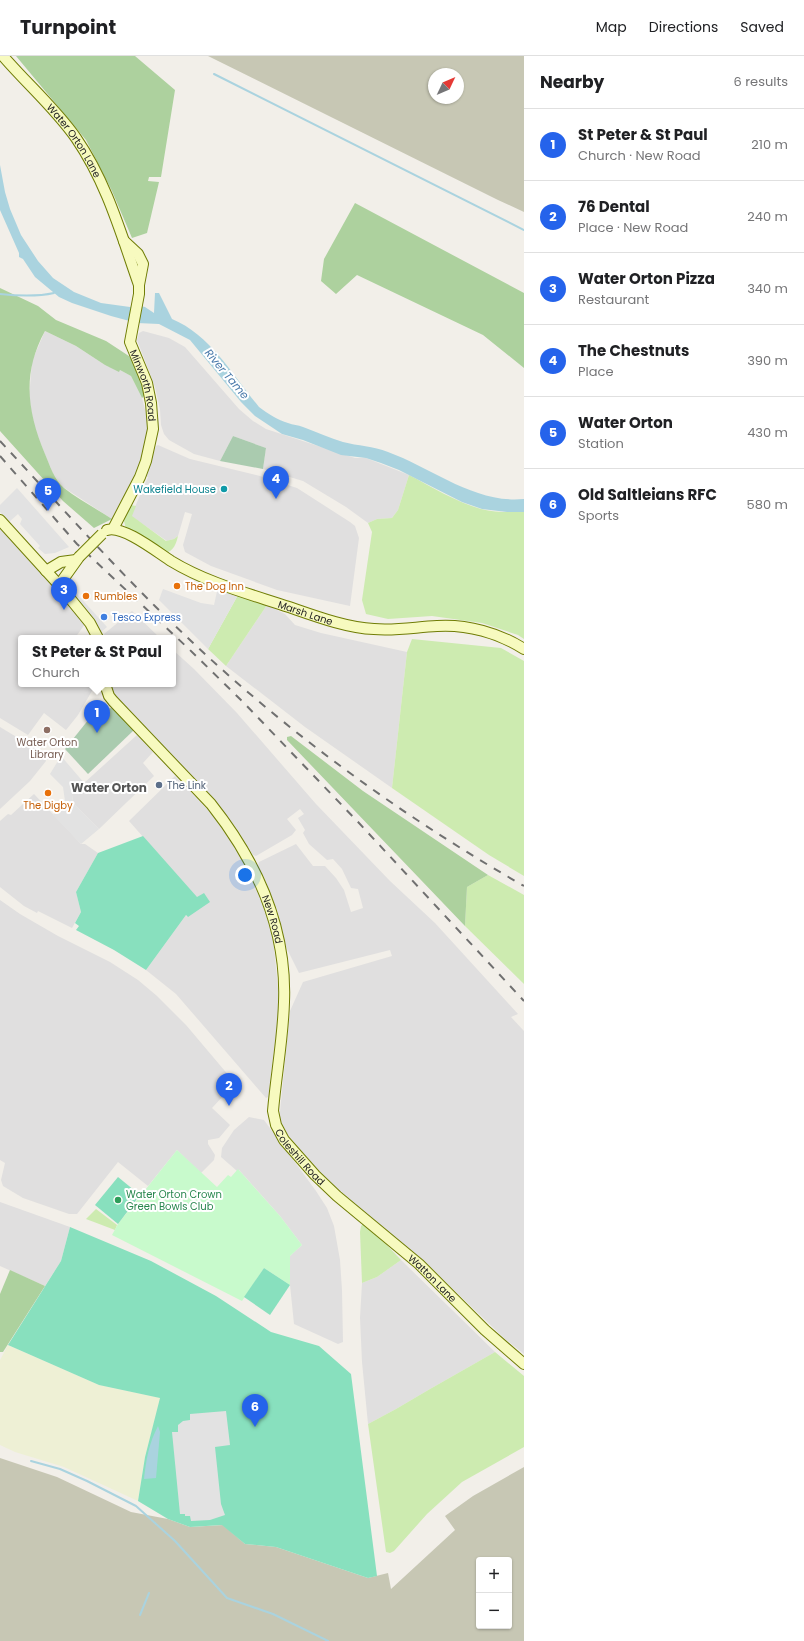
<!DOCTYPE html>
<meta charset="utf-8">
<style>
:root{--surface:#fff;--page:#f6f6f6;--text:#202124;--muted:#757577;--line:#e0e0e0;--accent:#2563eb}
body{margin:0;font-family:Poppins,sans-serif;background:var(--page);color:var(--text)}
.controls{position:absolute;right:12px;bottom:12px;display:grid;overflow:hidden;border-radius:4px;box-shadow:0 1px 3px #0004}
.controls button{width:36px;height:36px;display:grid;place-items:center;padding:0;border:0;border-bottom:1px solid var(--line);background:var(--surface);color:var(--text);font:20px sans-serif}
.compass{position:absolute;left:428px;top:12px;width:36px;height:36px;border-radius:50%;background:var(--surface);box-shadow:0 1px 3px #0004;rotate:46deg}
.you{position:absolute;left:245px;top:819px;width:14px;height:14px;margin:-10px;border:3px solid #fff;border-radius:50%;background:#1a73e8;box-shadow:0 0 0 6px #1a73e833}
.badge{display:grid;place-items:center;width:26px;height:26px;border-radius:50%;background:var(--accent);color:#fff;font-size:13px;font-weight:700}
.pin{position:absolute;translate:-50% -33px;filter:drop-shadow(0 1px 2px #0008)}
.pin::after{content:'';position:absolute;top:21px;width:14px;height:12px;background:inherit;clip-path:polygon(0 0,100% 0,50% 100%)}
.popup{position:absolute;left:18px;top:579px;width:158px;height:52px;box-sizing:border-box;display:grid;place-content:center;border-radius:4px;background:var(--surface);filter:drop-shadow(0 1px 3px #0005);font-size:13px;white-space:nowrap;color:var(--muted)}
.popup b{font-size:15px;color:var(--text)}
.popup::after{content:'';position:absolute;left:50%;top:100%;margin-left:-8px;border:8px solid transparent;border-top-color:var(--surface)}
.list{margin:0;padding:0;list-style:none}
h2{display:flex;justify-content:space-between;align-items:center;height:52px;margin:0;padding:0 16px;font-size:17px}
h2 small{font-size:13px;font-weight:400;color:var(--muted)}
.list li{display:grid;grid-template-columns:26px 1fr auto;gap:12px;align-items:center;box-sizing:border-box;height:72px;padding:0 16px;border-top:1px solid var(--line)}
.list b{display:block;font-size:15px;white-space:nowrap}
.list p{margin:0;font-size:13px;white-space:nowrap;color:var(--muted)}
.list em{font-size:13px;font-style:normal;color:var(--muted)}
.map{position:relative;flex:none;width:524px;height:1585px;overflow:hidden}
header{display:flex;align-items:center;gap:24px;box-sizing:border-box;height:56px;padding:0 20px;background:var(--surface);border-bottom:1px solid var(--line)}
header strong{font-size:19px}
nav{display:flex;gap:22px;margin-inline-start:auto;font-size:14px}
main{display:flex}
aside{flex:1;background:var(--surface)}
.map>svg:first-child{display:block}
</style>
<header>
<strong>Turnpoint</strong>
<nav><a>Map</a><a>Directions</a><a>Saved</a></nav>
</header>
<main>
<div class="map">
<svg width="524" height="1585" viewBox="0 0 524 1585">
<rect width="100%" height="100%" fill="#f2efe9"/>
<g fill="#e0dfdf">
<polygon points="45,275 76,290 105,309 119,315 120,314 131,320 142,342 149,369 142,406 136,421 112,463 63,431 53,418 35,374 29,343 32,305"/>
<polygon points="143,275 169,282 185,291 239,353 253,365 266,373 355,402 366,402 409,419 398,454 392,462 377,463 368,467 346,451 303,425 263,413 266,392 233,380 220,405 194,398 169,384 164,378 161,369 160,354 155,331 137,284 139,277"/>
<polygon points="158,389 190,403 260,420 297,432 350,466 355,470 359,482 350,550 277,534 211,510 185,496 183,489 192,458 185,456 178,480 174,483 167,485 131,460 148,421 145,420 156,390"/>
<polygon points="0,473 59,536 85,568 75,582 21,582 21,628 96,628 78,659 66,674 44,657 28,679 0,662"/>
<polygon points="267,549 285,558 295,569 321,577 407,596 392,732 305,671 226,610"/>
<polygon points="132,555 160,582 106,582 104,578"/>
<polygon points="173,594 194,613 237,657 316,748 390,825 435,867 518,958 511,961 524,975 524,1298 505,1283 430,1211 324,1121 288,1079 282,1069 280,1063 280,1055 290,955 303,926 392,900 390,894 299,917 285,889 277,853 258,810 259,806 296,788 313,810 325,810 336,822 344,834 351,856 363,852 358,833 351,832 342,813 333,803 327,804 309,788 303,777 305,774 298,762 304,758 300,753 287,763 296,774 292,779 256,800 253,799 237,773 220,751 115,639 111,628 173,628"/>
<polygon points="0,671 43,697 46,705 30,725 0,753"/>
<polygon points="137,679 153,696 143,707 154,720 99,773 73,747 72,738"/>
<polygon points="175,720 212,758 241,797 254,822 267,856 273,880 279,943 277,972 268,1041 266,1042 176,938 146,914 186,859 187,861 204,837 197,842 129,765"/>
<polygon points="34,738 81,788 85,788 98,797 76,836 81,856 72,872 38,855 37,857 24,850 0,831 0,765 8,758 11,759"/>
<polygon points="0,844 20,858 58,880 110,906 138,924 157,940 186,969 235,1027 212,1052 230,1069 219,1082 208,1084 208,1088 215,1099 214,1104 201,1117 177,1094 148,1130 118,1106 77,1158 69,1158 23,1142 3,1130 1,1124 5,1107 0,1104"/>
<polygon points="249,1061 264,1064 316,1135 327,1152 334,1170 340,1204 342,1234 343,1286 338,1288 294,1268 290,1229 290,1200 302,1189 280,1160 239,1114 237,1115 221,1101 222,1092 234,1074"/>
<polygon points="0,1146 70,1171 61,1205 45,1230 0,1210"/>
<polygon points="401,1204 495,1296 430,1333 396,1353 368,1368 362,1306 360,1262 362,1227 377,1221"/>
</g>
<g fill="#c7c7b4" fill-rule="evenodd">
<path d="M208,0H524V156L498,144ZM434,18H458V42H434Z"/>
<path d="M0,1402L57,1421L131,1456L168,1463L190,1471L223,1469L245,1488L276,1491L368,1522L388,1517L391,1533L455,1474L445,1460L473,1440L524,1411V1585H0ZM479,1504H509V1570H479Z"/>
</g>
<polygon fill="#eef0d5" points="8,1289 99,1329 161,1342 145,1400 138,1445 64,1411 15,1396 0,1389 0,1304"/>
<g fill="#cdebb0">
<path d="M409,419C432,431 456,446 481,453C495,457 510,456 524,456V583L518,579L482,567L432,560L388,563L366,558L362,544L372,476L368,467L377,463L392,462L398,454Z"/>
<path d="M131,449L136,450L132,460L166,485L174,483L178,480C176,488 174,495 165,497L126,473L123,461Z"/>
<polygon points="238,539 267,549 226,610 208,593"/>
<polygon points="412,583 501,592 524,605 524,820 489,799 392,732 407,596"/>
<polygon points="488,819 524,839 524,928 465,870 467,831"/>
<polygon points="96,1153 117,1169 115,1174 86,1163"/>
<polygon points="363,1168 367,1168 401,1204 377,1221 362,1227 360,1176 361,1170"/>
<polygon points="495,1296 524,1320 524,1391 462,1426 427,1458 394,1495 390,1497 386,1496 368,1368 396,1353 430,1333"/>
</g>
<g fill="#add19e">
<polygon points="16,0 135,0 175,34 161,121 149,121 148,125 159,126 147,177 132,182 112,135 86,84"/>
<polygon points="355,147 524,237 524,312 483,279 357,219 336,238 321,225 324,203"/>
<path d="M0,232L38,250L56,264L106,285L135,304L145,339L142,342L131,320L120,314L119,316L105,309L76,290L45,275C22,317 27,355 45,398C50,410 54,423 64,432C79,444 97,453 112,463L94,472L63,445L0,375Z"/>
<polygon points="291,680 363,735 488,819 467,831 465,870 287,684 287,681"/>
<polygon points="10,1214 45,1230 3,1296 0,1296 0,1238"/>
</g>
<g fill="#aacbaf">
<polygon points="233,380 266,392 263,413 220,405"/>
<polygon points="113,652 134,674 88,718 65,693 93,658 101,653"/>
</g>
<polygon fill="#c8facc" points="177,1094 217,1131 228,1119 231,1121 238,1113 280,1160 302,1189 290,1200 290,1229 264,1212 242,1245 112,1179 118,1168"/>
<g fill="#88e0be">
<polygon points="143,780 197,841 204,837 210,846 188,861 186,859 146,914 114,894 76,874 79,870 75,867 81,856 76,836 98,797"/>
<polygon points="118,1121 140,1139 118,1168 95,1149"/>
<polygon points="70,1171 151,1205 216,1240 271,1276 319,1290 351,1318 377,1520 368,1522 276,1491 245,1488 222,1469 190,1471 168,1463 138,1445 145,1401 160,1342 99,1329 8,1289 61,1205"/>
<polygon points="264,1212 290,1229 270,1259 244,1241"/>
</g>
<g fill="#e2e2e2">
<polygon points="17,432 69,491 55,497 45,498 38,492 40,490 20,468 22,463 18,458 9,466 0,456 0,449"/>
<polygon points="218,531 238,539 208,593 159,544 163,533 201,547 214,549"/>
<polygon points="77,538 107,571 101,576 74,542"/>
<polygon points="61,700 85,728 72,738 73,747 99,773 81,788 53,759 65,745 63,731 50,718"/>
<polygon points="226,1355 230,1389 215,1391 221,1448 225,1459 210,1464 191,1465 190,1460 185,1460 185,1458 180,1458 172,1376 178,1376 178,1369 183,1365 190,1364 190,1358"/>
</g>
<g fill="#aad3df">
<path d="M0,109L5,136L10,153L21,179L38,205L53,222L74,236L101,247L130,251L135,249L145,251L154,257L155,237H159L172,263C211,279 233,320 259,351C268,358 278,364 288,367C293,369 298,369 303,371C317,376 330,382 343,386C358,390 373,390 388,396C432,412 475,448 524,443V456H507L482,453L462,446L399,414L381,407L366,402L341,399L303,384L282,378L255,360L241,346L190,284L159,268L137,267L111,260L72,247L59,241L35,221L23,203L19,201V197L0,154Z"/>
<path d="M158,1370L160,1376L156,1422L144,1423C146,1404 149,1387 158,1370Z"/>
</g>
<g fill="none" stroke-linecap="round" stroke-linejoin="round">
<g stroke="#aad3df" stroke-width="2">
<polyline points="214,18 524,174"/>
<path d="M0,238C19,240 36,241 54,237"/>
<polyline points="31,1405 60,1413 87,1425 136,1450 175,1485 227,1542 273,1558 328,1585"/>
<polyline points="140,1559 149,1537"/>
</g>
<g stroke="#707d05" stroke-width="12">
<g id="secondary">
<path id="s1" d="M3,0C27,28 55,52 76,82C107,127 121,178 139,229V238L130,286L147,327L151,347L153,373L146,405L140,421L113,473"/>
<polyline points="124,185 138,198 143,208 139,229"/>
<polyline points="0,464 59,529 90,567 98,582"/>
<path id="s2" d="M107,474C123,469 157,496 171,505C207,527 250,538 289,551C315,560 347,572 374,573C395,575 416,571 437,570C467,568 499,577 524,593"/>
<polyline points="46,515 61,506 76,504"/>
<polyline points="59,529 79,501"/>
<path id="s3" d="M105,628L109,640L113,645L211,748C257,806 287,871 284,946C283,983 276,1019 273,1055L276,1069L284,1084L315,1119L337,1140L419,1208L485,1274L524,1308"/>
</g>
</g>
<use href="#secondary" stroke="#f7fabf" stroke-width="10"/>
<g stroke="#707070" stroke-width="2" stroke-dasharray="8 8" stroke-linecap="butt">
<path d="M0,385C54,443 106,502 162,557C270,664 393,755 524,830"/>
<polyline points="0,400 77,488 190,594 244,647 359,767 524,945"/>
</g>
<g stroke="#707d05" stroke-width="12" stroke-linecap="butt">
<polyline id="secondary-bridge" points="79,501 102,478"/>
</g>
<use href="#secondary-bridge" stroke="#f7fabf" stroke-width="10"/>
</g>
<circle fill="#0f9aa8" stroke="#fff" stroke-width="1.5" cx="224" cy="433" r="4"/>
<g fill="#e8710a" stroke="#fff" stroke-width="1.5">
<circle cx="177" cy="530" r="4"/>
<circle cx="86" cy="540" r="4"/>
<circle cx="48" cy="737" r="4"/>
</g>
<circle fill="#3f7fe0" stroke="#fff" stroke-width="1.5" cx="104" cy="561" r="4"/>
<circle fill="#8d6e63" stroke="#fff" stroke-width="1.5" cx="47" cy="674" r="4"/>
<circle fill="#5c6f8a" stroke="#fff" stroke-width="1.5" cx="159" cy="729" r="4"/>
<circle fill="#2e9e5b" stroke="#fff" stroke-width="1.5" cx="118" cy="1144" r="4"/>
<g text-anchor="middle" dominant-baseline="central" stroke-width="4" stroke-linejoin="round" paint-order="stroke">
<g font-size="10" fill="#222" stroke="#fff">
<text stroke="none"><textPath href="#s1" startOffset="111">Water Orton Lane</textPath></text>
<text stroke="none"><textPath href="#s1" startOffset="374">Minworth Road</textPath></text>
<text stroke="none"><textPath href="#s2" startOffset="217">Marsh Lane</textPath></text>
<text stroke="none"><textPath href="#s3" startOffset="293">New Road</textPath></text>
<text stroke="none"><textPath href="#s3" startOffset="541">Coleshill Road</textPath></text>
<text stroke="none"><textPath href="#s3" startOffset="721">Watton Lane</textPath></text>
</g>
<g font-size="10" fill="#0d838f" stroke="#fff" text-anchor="end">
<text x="216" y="433">Wakefield House</text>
</g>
<g font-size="10" fill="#c56008" stroke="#fff" text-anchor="start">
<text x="185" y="530">The Dog Inn</text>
<text x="94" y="540">Rumbles</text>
<text x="48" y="749" text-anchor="middle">The Digby</text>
</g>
<g font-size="10" fill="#366cbe" stroke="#fff" text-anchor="start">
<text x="112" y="561">Tesco Express</text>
</g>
<g font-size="10" fill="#785e54" stroke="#fff">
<text x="47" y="686">Water Orton<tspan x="47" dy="12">Library</tspan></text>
</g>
<g font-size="10" fill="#4e5e75" stroke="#fff" text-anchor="start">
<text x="167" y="729">The Link</text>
</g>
<g font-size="10" fill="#27864d" stroke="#fff" text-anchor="start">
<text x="126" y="1138">Water Orton Crown<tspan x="126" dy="12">Green Bowls Club</tspan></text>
</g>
<g font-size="11" font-style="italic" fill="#4a7aab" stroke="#fff">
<text transform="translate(227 318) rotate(50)">River Tame</text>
</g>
<g font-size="12" font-weight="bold" fill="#555" stroke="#fff">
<text x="109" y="731">Water Orton</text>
</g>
</g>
</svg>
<div class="controls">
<button>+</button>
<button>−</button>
</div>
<svg class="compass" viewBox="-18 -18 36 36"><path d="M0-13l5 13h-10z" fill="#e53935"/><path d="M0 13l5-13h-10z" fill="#757577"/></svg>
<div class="you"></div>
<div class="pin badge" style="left:97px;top:677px">1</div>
<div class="popup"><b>St Peter &amp; St Paul</b>Church</div>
<div class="pin badge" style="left:229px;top:1050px">2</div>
<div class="pin badge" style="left:64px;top:554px">3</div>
<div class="pin badge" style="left:276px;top:443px">4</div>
<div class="pin badge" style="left:48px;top:455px">5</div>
<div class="pin badge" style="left:255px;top:1371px">6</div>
</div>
<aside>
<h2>Nearby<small>6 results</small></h2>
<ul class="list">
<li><span class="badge">1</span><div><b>St Peter &amp; St Paul</b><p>Church · New Road</p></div><em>210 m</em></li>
<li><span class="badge">2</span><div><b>76 Dental</b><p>Place · New Road</p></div><em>240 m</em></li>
<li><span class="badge">3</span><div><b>Water Orton Pizza</b><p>Restaurant</p></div><em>340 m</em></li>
<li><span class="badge">4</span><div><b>The Chestnuts</b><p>Place</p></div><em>390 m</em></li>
<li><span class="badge">5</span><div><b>Water Orton</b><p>Station</p></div><em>430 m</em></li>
<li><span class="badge">6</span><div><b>Old Saltleians RFC</b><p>Sports</p></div><em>580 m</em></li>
</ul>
</aside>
</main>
